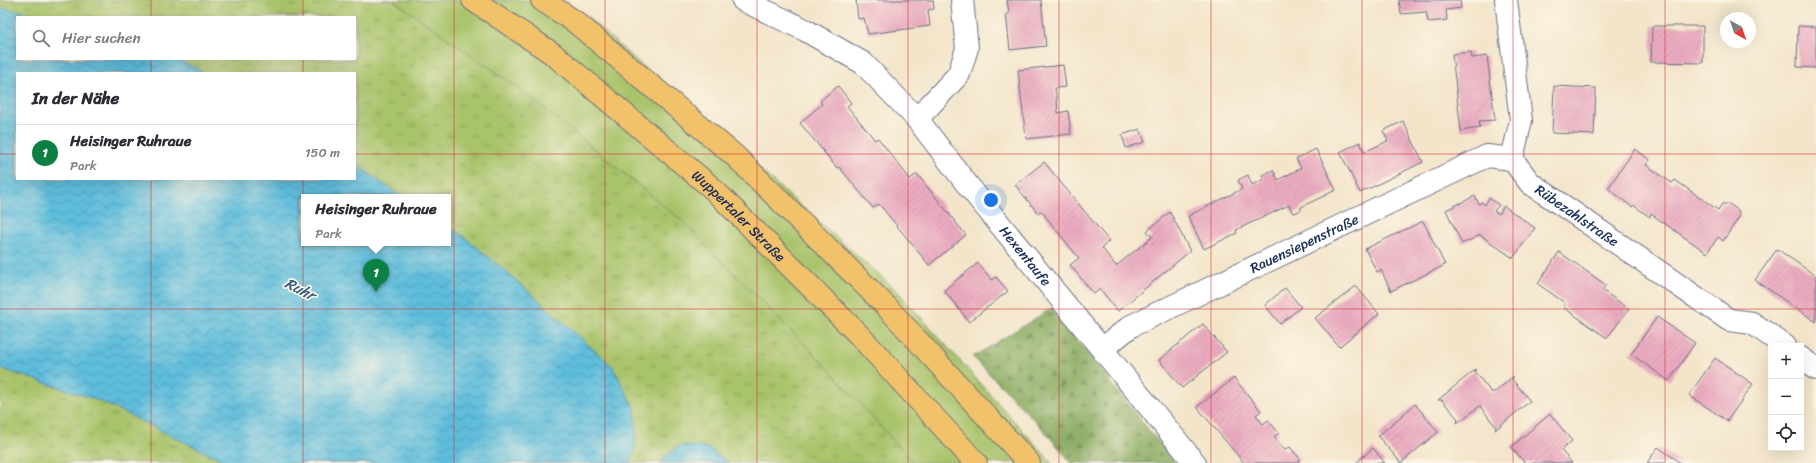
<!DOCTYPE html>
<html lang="de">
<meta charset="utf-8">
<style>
:root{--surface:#fff;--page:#f2f2f3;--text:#2b2b33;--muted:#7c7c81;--line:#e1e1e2;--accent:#0b8043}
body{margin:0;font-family:Sriracha,sans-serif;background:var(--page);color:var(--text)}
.controls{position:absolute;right:12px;bottom:12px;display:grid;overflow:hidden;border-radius:0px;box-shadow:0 4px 16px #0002}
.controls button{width:36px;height:36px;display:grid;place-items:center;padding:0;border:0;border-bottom:1px solid var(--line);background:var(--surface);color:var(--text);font:20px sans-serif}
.compass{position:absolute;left:1720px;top:12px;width:36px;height:36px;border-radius:50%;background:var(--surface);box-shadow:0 4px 16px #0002;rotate:140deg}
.you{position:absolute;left:991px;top:200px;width:14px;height:14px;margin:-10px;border:3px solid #fff;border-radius:50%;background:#1a73e8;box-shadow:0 0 0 6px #1a73e833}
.badge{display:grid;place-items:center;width:26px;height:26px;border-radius:50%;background:var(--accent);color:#fff;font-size:13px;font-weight:700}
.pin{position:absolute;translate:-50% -33px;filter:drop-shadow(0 1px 2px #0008)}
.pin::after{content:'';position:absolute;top:21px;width:14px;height:12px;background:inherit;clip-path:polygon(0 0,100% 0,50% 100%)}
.popup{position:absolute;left:301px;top:194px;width:150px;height:52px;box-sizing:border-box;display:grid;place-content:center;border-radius:0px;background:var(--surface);filter:drop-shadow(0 1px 3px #0005);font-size:13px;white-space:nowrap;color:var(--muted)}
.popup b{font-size:15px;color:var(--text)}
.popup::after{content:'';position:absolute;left:50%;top:100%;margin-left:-8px;border:8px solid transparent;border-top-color:var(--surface)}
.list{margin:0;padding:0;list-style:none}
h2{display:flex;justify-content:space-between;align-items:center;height:52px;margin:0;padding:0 16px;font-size:17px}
h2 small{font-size:13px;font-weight:400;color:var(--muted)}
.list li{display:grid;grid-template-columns:26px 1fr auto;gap:12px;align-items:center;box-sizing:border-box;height:56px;padding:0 16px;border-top:1px solid var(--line)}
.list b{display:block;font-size:15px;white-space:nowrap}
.list p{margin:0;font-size:13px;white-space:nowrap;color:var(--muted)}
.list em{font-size:13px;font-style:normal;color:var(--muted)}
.icon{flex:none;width:22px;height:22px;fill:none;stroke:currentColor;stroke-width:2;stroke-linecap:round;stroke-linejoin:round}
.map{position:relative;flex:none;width:1816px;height:463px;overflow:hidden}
.search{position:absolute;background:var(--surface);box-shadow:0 4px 16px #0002;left:16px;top:16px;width:340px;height:44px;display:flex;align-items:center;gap:10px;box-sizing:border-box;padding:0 14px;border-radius:0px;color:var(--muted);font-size:15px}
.panel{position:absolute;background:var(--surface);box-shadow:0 4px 16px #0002;left:16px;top:72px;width:340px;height:108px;border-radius:0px}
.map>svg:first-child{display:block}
</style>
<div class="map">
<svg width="1816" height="463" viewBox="0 0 1816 463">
<defs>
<pattern id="forest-firs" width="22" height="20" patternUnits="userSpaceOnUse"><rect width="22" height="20" fill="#86a95d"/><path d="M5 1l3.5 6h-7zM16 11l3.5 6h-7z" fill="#6d8a50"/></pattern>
<pattern id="park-tufts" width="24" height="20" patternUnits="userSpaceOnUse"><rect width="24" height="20" fill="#a8c369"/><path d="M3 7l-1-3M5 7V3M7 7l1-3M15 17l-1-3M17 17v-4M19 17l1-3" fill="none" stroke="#889f5a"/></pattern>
<pattern id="water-waves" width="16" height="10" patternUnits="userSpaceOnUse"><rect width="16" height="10" fill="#5ebddc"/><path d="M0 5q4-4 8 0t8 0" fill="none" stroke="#4d9ab6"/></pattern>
<pattern id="building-hatch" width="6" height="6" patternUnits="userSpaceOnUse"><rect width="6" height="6" fill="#ebabc0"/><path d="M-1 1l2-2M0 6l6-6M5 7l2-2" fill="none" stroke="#c993a7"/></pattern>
</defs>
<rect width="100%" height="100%" fill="#fcf5e5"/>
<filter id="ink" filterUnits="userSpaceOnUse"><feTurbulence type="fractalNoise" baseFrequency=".025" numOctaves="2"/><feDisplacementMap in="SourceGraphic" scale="8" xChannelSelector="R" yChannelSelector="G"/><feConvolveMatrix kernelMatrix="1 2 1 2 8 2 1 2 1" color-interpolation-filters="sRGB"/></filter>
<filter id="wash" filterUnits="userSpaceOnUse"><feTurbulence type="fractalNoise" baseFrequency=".012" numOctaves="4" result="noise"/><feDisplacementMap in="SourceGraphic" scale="16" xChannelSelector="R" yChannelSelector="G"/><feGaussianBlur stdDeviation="0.9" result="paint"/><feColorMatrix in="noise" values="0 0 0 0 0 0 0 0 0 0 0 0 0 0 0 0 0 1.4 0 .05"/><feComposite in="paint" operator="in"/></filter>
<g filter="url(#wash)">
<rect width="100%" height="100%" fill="#f3e5ca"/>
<polygon fill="#a8c369" stroke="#627964" points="381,0 560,0 585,15 897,291 1052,463 891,463"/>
<polygon fill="url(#forest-firs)" stroke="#506c5e" points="1052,308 1175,463 1072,463 1038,424 973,357"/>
<path fill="url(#park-tufts)" stroke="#627964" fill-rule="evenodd" d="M0,0H393L520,89L681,220L824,364L914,463H0ZM17,17H355V59H17ZM17,73H355V179H17ZM304,197H448V243H304Z"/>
<g fill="url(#water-waves)" stroke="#3c769d">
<polygon points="0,8 52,17 17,17 17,59 177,59 204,73 17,73 17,179 355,179 355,164 402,197 304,197 304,243 448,243 448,226 462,235 518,282 612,366 635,409 636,427 635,447 631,463 228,463 100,401 0,368"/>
<polygon points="682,445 708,448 729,463 661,463 664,457"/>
</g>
<g id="blocks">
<g fill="url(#building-hatch)">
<polygon points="856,0 933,0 934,9 928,10 930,26 868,34 864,18 858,19"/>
<polygon points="1007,0 1041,0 1046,46 1010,50 1006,14 1009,14"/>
<polygon points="1399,0 1460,0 1461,8 1446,10 1447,20 1428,22 1426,12 1401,14"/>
<polygon points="1652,26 1703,26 1703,63 1651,62"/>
<polygon points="1798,26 1816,27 1816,68 1797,67"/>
<polygon points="1471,52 1472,58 1487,56 1495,120 1479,121 1480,128 1461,131 1452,54"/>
<polygon points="1063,65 1066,87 1055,88 1057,100 1058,113 1068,111 1071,134 1026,139 1018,70"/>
<polygon points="838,86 851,103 847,106 875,140 878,138 910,179 917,174 966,235 929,265 879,204 873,208 839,167 837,168 800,123 822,104 820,101"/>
<polygon points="1554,86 1596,88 1594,135 1552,133"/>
<polygon points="1403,121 1423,162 1360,193 1340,152 1360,142 1364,152 1388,141 1383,131"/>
<polygon points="1140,129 1145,142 1126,148 1122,135"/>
<polygon points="1316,149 1336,190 1301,207 1301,210 1295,213 1292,212 1289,205 1236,230 1237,233 1204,249 1188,216 1242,189 1238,180 1248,175 1252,185 1264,179 1262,175 1273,170 1278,180 1301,168 1296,159"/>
<polygon points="1635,149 1650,160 1646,165 1672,183 1675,180 1718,210 1722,204 1729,204 1738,210 1740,216 1723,241 1718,237 1707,253 1651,214 1650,217 1633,205 1632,207 1608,188"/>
<polygon points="1044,162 1109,241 1102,248 1116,266 1152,237 1147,231 1170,212 1190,251 1118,311 1100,289 1094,294 1070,265 1079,258 1041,211 1038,213 1015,185"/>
<polygon points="1475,196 1479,204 1482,202 1485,205 1489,198 1499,205 1494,211 1499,214 1504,206 1535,228 1513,258 1480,235 1462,244 1446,210"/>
<polygon points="1423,221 1445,265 1391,291 1381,270 1377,272 1365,249"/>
<polygon points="1777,249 1816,276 1816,322 1755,280"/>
<polygon points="1559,252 1606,285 1602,290 1629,309 1607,338 1563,307 1565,303 1538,284"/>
<polygon points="978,263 992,280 996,277 1008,291 969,322 944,290"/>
<polygon points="1356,286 1379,314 1339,347 1315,318"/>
<polygon points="1285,288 1301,307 1280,324 1265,305"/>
<polygon points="1657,317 1695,343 1669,381 1631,354"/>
<polygon points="1203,324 1227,352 1182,388 1159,360"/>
<polygon points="1715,358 1753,384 1727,421 1689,395"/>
<polygon points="1476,369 1475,372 1491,392 1495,392 1514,376 1512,379 1530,401 1495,430 1496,427 1480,406 1457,423 1458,419 1442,400 1438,400"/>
<polygon points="1234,378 1261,411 1256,415 1263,424 1268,420 1279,433 1274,437 1285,450 1290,447 1300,459 1297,463 1244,463 1197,407"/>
<polygon points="1415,404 1438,432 1401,463 1378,436"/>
<polygon points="1550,414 1572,441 1561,450 1572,463 1525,463 1511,447"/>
<polygon points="1658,447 1681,463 1647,463"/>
<polygon points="1373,448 1385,463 1356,463"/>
</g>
</g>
</g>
<g filter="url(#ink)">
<use href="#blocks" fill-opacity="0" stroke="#676f84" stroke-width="1"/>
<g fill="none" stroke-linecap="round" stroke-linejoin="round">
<g stroke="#676f84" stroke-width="24">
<g id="minor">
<path id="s1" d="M743,0L805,30L863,63L917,119L966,183L1195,463"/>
<path id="s2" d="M1506,0L1521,120L1512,159L1530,183L1729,320L1752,323L1785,346"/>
<polyline points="917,119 959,74 967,48 962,0"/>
<path id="s3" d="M1102,349L1131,326L1487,156L1512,159"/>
<polyline points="1801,358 1816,369"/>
</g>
</g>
<g stroke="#676f84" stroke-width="24">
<g id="primary">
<path id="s4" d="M473,0L553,54L712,188L859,335L976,463"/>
<polyline points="542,0 574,21 735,156 886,306 1029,463"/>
</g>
</g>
<use href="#minor" stroke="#fff" stroke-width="22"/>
<use href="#primary" stroke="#f2c26a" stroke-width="22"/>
</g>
</g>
<path fill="none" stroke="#d62828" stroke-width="1" stroke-opacity="0.55" d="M151,0V17M303,0V17M454,0V463M605,0V463M757,0V463M908,0V463M1059,0V463M1211,0V463M1362,0V463M1513,0V463M1665,0V463M151,59V73M303,59V73M0,154H17M355,154H1816M151,179V463M303,179V463M0,309H1816"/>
<g text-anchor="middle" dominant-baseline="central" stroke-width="3.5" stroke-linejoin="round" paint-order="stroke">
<g font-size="14" fill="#1b2f5e" stroke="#fcf5e5">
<text stroke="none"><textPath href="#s2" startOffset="248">Rübezahlstraße</textPath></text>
<text stroke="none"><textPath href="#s4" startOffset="343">Wuppertaler Straße</textPath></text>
<text stroke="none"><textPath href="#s3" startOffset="229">Rauensiepenstraße</textPath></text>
<text stroke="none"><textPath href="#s1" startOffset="388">Hexentaufe</textPath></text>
</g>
<g font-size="15" font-style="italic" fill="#2f5a84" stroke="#fcf5e5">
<text transform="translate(300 289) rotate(27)">Ruhr</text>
</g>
</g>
</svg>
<div class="controls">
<button>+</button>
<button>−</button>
<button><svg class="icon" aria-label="locate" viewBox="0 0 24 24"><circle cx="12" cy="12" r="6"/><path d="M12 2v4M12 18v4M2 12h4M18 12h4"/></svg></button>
</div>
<svg class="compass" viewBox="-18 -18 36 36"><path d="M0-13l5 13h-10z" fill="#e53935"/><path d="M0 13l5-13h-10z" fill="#7c7c81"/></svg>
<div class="you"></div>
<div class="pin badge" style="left:376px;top:292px">1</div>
<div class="popup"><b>Heisinger Ruhraue</b>Park</div>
<div class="search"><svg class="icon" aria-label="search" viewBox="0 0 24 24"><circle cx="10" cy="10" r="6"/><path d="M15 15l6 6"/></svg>Hier suchen</div>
<section class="panel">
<h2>In der Nähe<small></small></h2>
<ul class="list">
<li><span class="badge">1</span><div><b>Heisinger Ruhraue</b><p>Park</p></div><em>150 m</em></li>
</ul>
</section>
</div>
